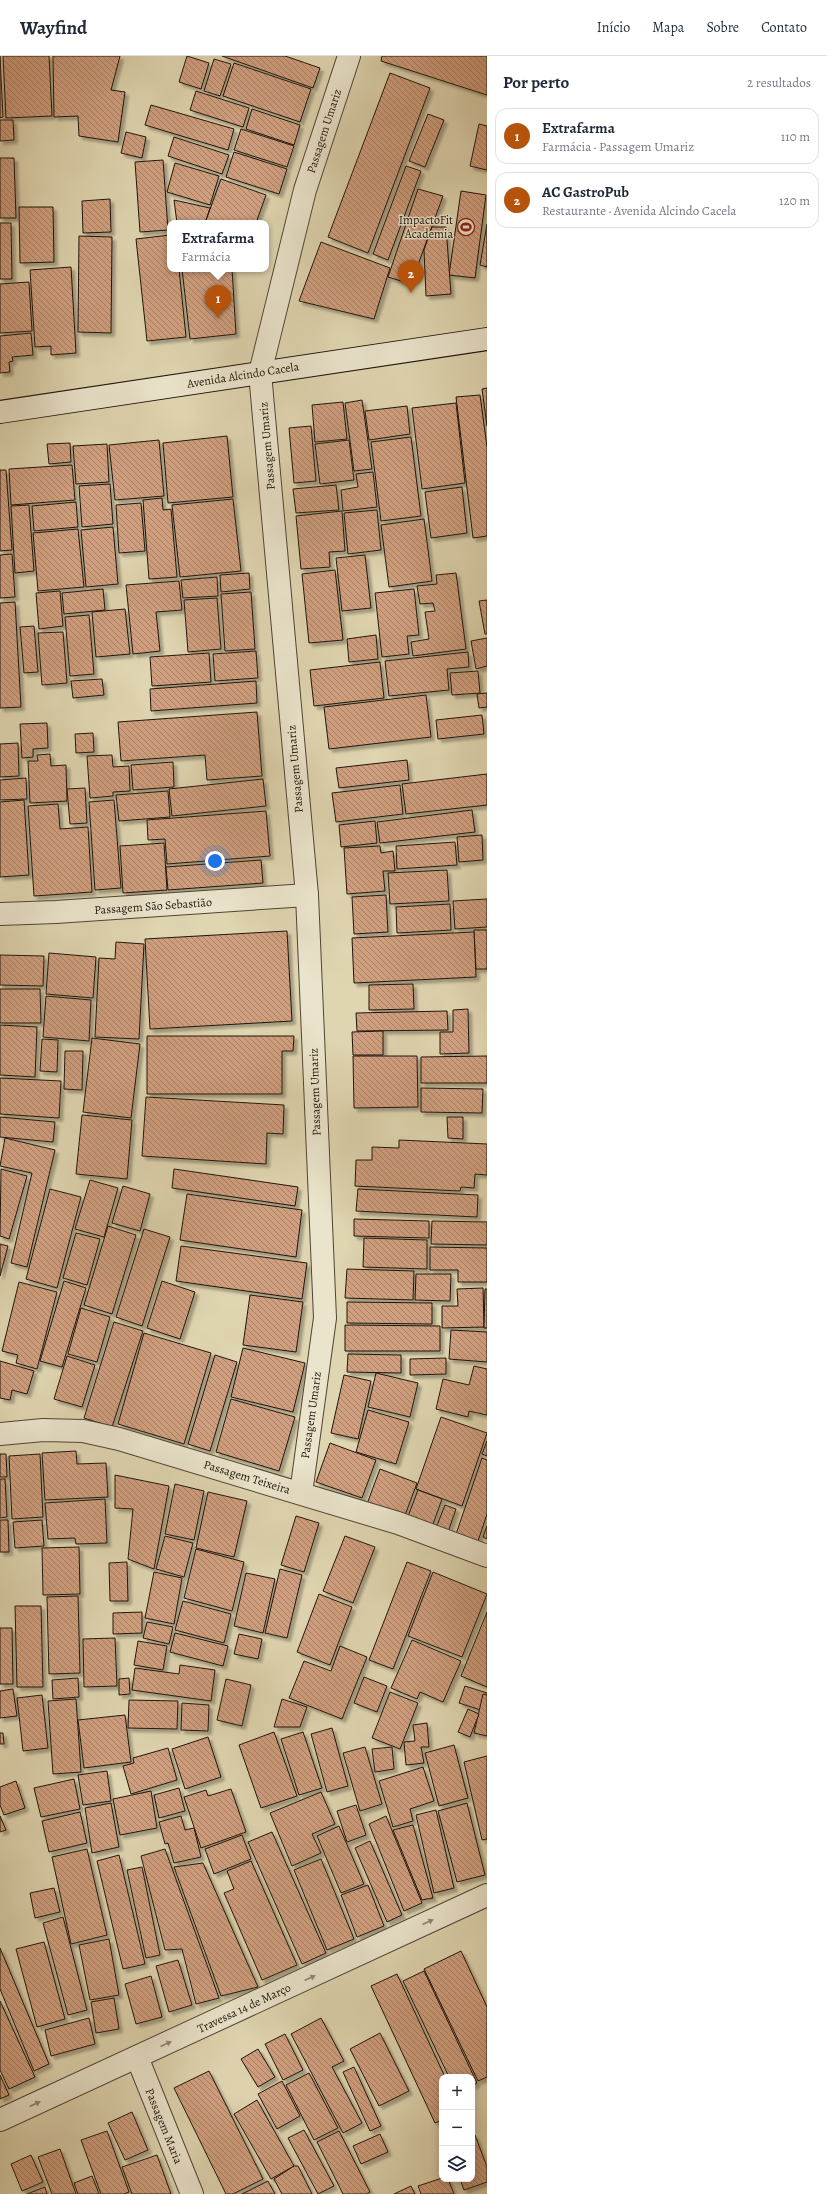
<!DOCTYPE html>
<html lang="pt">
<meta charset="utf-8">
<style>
:root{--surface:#fff;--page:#f6f6f7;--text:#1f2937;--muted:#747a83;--line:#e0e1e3;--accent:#b45309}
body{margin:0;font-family:Alegreya,serif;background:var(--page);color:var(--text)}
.controls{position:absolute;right:12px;bottom:12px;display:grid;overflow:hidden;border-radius:8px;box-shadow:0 2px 10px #0003}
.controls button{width:36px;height:36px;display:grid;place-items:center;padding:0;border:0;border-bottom:1px solid var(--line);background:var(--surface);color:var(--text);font:20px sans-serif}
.you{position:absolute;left:215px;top:805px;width:14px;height:14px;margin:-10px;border:3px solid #fff;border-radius:50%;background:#1a73e8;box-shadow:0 0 0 6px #1a73e833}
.badge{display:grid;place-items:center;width:26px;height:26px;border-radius:50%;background:var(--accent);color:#fff;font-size:13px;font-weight:700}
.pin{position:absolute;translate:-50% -33px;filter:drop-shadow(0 1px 2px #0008)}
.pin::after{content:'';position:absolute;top:21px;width:14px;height:12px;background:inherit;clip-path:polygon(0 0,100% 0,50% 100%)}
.popup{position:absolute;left:167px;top:164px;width:102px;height:52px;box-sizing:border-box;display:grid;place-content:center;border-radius:8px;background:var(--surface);filter:drop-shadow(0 1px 3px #0005);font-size:13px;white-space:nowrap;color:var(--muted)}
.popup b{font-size:15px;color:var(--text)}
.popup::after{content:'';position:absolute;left:50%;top:100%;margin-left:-8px;border:8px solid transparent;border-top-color:var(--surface)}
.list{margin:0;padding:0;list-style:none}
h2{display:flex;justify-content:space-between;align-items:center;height:52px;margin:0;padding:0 16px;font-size:17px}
h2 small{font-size:13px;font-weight:400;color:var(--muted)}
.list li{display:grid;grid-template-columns:26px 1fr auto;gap:12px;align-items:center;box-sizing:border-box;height:56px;margin:0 8px 8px;padding:0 8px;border:1px solid var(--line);border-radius:12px}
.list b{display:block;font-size:15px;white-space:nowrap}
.list p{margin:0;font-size:13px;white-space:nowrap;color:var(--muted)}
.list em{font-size:13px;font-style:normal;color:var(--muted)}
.icon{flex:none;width:22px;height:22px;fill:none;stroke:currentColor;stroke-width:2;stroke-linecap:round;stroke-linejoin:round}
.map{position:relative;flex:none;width:487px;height:2138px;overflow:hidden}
header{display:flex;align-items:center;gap:24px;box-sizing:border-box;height:56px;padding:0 20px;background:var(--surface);border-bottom:1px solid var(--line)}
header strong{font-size:19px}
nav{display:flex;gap:22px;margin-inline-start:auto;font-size:14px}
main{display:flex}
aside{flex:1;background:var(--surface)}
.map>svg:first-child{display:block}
</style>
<header>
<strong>Wayfind</strong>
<nav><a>Início</a><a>Mapa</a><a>Sobre</a><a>Contato</a></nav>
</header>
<main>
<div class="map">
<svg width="487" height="2138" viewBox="0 0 487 2138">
<defs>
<pattern id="building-back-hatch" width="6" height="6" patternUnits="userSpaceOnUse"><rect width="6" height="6" fill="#d09f7f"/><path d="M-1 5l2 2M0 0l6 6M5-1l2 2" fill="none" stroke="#a88066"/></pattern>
<filter id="shadow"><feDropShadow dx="3.5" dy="3.5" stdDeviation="1" flood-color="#0004"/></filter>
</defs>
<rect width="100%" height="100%" fill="#dfd5b0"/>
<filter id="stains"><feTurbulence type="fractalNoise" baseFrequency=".005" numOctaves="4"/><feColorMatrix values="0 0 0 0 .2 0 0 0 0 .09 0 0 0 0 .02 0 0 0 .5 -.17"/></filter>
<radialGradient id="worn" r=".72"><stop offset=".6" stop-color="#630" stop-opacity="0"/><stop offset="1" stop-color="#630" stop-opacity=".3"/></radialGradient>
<g fill="url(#building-back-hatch)" stroke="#1f140c" filter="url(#shadow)">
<polygon points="0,0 3,61 0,62"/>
<polygon points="3,0 49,0 52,60 6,62"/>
<polygon points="53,0 120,0 111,34 125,36 118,86 79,80 78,60 54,61"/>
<polygon points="187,0 209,7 201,33 179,26"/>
<polygon points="222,0 285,0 320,12 313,32"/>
<polygon points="382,0 487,0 487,39 381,5"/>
<polygon points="214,3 231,8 220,40 204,35"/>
<polygon points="234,7 311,33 300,66 223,40"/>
<polygon points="390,17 430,32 368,197 328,181"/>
<polygon points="196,35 249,52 243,71 190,54"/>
<polygon points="151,49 234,73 228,94 145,69"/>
<polygon points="252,53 300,69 294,89 246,73"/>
<polygon points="428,58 444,64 425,111 409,105"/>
<polygon points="0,64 13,64 14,84 0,85"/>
<polygon points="479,68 487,70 487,114 470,110"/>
<polygon points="241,73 294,90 287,111 234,94"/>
<polygon points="126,76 146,81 142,102 121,97"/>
<polygon points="174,81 229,99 222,118 168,100"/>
<polygon points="234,96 287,113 279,138 226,121"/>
<polygon points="0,102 14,102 16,162 0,162"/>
<polygon points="163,104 168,174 140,176 135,106"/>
<polygon points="175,107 219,120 210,149 167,136"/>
<polygon points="406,110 421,115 388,204 373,198"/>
<polygon points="221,123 266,139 256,167 205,167"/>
<polygon points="418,133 443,140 411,228 388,221"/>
<polygon points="461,135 486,139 475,222 449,219"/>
<polygon points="110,143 111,176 83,177 82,145"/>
<polygon points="174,144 210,152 205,167 177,167"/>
<polygon points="19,151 53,151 54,206 20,207"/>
<polygon points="0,167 11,167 12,223 0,223"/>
<polygon points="487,168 487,211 480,209"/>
<polygon points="432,171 446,171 451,238 426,240 424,194"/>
<polygon points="170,179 170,213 179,213 186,281 147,285 136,183"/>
<polygon points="79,180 112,181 111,277 78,276"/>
<polygon points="321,186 390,212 374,263 299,245"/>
<polygon points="71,211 76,297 51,299 51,290 35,291 30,214"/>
<polygon points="182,213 232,213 236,278 190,283"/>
<polygon points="29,226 32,275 0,277 0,228"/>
<polygon points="31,277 33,299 12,301 13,305 9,306 10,316 0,317 0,280"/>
<polygon points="487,332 487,370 482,333"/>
<polygon points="480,339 487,391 487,480 473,482 456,341"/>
<polygon points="362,344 372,413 354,415 345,347"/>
<polygon points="343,346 347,383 315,386 312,349"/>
<polygon points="456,347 465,427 422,433 412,352"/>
<polygon points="407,350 410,378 369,384 365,355"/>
<polygon points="311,370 316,425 294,427 289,372"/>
<polygon points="227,380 233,441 168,447 163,387"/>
<polygon points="411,381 421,460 381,465 371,386"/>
<polygon points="159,384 164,440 115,444 109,389"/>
<polygon points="349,384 354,424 320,428 315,388"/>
<polygon points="70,387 71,406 49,408 47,388"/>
<polygon points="107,388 109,426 76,428 73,390"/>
<polygon points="72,409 75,444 11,449 9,413"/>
<polygon points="0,414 6,414 12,494 0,495"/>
<polygon points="373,416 377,451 343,455 341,434 358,431 356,418"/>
<polygon points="110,428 113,468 82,471 79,430"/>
<polygon points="336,429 339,454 296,457 293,433"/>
<polygon points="462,431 467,477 431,482 425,436"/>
<polygon points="162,442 163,454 171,453 177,521 149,523 143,444"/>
<polygon points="233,443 241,515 180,521 172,449"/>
<polygon points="76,446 78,471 34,475 32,450"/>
<polygon points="141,447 145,495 119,497 116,449"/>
<polygon points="29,449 34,515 15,517 11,450"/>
<polygon points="377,454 381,494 348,498 344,457"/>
<polygon points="342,455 345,495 329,496 330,511 301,513 296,460"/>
<polygon points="424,463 432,525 389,531 381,469"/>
<polygon points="113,471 118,528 86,531 81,474"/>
<polygon points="78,473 84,531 38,535 33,477"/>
<polygon points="12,498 15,541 0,542 0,499"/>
<polygon points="365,499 371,552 342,555 336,502"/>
<polygon points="335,514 343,584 309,587 302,518"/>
<polygon points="249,517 250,533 221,536 220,519"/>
<polygon points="456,517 466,593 413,600 411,586 429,583 425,556 435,555 433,547 420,548 417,530 437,528 436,519"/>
<polygon points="217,521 218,540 183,542 181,524"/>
<polygon points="179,525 182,554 156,556 160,595 133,598 126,529"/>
<polygon points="103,533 105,554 64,558 62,537"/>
<polygon points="414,533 419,579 407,580 409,598 382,601 375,537"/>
<polygon points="60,535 63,570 39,573 36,537"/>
<polygon points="251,536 255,593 225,595 221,538"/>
<polygon points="217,542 221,593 188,596 184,544"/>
<polygon points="487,544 487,578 485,578 479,545"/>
<polygon points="15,546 21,651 0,652 0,547"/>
<polygon points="125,553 130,598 96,601 92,556"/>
<polygon points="89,559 94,618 70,620 65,561"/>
<polygon points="34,570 38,616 24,617 20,571"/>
<polygon points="63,576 67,627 42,629 38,577"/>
<polygon points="376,579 378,603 349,606 347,583"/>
<polygon points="487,582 487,610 476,613 471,585"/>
<polygon points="256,595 258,622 215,625 213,598"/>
<polygon points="468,596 469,611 447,613 449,634 389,640 385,605"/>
<polygon points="209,597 211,626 152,630 150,601"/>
<polygon points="380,606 384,642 314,650 310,614"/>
<polygon points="478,615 480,637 452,639 450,617"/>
<polygon points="102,623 104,639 73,642 71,625"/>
<polygon points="256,625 257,647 151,655 150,633"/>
<polygon points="487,637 487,651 479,652 477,638"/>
<polygon points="426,639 431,681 329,693 324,651"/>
<polygon points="257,656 262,720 207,724 205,699 121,705 118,666"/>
<polygon points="482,659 484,678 438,683 436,664"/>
<polygon points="47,667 48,692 33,693 33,701 22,702 20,668"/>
<polygon points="93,677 94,696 76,697 75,678"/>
<polygon points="18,687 19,720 0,721 0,688"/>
<polygon points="50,698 51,710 66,709 67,745 30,747 28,705 38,705 37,699"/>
<polygon points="112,699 113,711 129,710 130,735 113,736 113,740 90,742 87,700"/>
<polygon points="407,704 409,724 339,732 336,712"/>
<polygon points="173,706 174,731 133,734 131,709"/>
<polygon points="487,718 487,749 406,758 402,728"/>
<polygon points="26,722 27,743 0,744 0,724"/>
<polygon points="263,723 266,750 172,760 169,733"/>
<polygon points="400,729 403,758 336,766 332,737"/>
<polygon points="85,732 87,767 70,768 67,733"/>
<polygon points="168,735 170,761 119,765 116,739"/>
<polygon points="24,744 29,819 0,821 0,746"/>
<polygon points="114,744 121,832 95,834 89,746"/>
<polygon points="58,748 60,773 88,771 92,836 34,840 28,750"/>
<polygon points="472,754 475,776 380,787 377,766"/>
<polygon points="266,755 270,800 167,808 165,783 148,784 147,764"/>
<polygon points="375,765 377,787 341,791 339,769"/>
<polygon points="482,779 483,804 459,806 457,781"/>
<polygon points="455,786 457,809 397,813 396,790"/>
<polygon points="164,787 167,834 123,837 120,790"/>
<polygon points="380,790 381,797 393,795 395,815 383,815 385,835 347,838 344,792"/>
<polygon points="261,804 263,827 168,834 166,811"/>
<polygon points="447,814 449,845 390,848 388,817"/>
<polygon points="386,839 388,876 354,878 352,841"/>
<polygon points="487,843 487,871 455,873 453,845"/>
<polygon points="450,848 451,874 397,877 396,851"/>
<polygon points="474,874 487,874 487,913 476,913"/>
<polygon points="287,875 292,965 150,973 145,883"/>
<polygon points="474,876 476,921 354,927 352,882"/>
<polygon points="116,886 144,888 139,983 95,981 99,902 115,903"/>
<polygon points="49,897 96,901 93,942 46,938"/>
<polygon points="0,899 44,900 43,930 0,929"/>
<polygon points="413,928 414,953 369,954 369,929"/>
<polygon points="0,933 40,933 41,967 0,967"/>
<polygon points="46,940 91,944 89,985 43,981"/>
<polygon points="468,953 469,997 440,998 440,976 453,976 453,954"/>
<polygon points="447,955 448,974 357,975 356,957"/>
<polygon points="0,969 37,971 35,1021 0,1019"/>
<polygon points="383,975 383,999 353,999 352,976"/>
<polygon points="147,980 294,980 293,995 282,995 282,1038 147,1038"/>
<polygon points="92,982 140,988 131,1062 83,1056"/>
<polygon points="42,983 58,984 57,1016 40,1015"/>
<polygon points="65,995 83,995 82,1034 64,1033"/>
<polygon points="353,1000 417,1000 418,1051 354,1052"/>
<polygon points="487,1000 487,1027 421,1027 421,1001"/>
<polygon points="0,1022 61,1025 59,1062 0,1058"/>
<polygon points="421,1032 483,1033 482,1057 421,1056"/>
<polygon points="146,1041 284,1049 283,1078 267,1077 266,1108 142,1100"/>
<polygon points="82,1059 132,1064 127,1123 76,1118"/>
<polygon points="0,1061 55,1066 53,1086 0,1081"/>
<polygon points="447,1061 463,1061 463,1083 448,1082"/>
<polygon points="5,1082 55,1094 27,1211 11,1207 32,1117 0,1110"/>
<polygon points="399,1084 487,1088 487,1119 475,1118 474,1132 461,1131 460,1135 355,1130 356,1104 372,1104 372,1091 399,1092"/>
<polygon points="1,1113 27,1120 9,1183 0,1180"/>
<polygon points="174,1113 298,1131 295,1150 172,1132"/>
<polygon points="90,1124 118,1132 104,1181 75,1173"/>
<polygon points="123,1130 150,1138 140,1175 112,1167"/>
<polygon points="50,1133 81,1141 57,1232 26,1223"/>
<polygon points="358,1133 478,1139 477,1161 356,1155"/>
<polygon points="187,1138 302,1154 296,1201 180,1184"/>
<polygon points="354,1163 429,1165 429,1182 354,1180"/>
<polygon points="432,1165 487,1166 487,1189 431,1188"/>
<polygon points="108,1170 136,1179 112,1258 84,1249"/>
<polygon points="144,1173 170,1181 142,1270 116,1261"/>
<polygon points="76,1177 100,1183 87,1229 63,1222"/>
<polygon points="364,1182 427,1184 427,1213 363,1211"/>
<polygon points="0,1188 8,1190 0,1220"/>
<polygon points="181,1190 307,1207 302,1243 176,1225"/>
<polygon points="430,1191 487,1192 487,1226 458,1226 458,1214 430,1214"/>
<polygon points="347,1213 414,1215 413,1244 345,1242"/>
<polygon points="416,1218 451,1218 450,1245 415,1244"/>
<polygon points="64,1225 86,1232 62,1311 40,1305"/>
<polygon points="162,1225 195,1236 180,1283 147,1272"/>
<polygon points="19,1226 57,1236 37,1313 16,1307 18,1299 2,1295"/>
<polygon points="483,1232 484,1271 442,1272 442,1250 458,1250 457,1233"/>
<polygon points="485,1233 487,1233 487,1272 484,1272"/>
<polygon points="250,1239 303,1246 296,1296 243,1289"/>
<polygon points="347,1246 432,1247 432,1268 347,1267"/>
<polygon points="81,1252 110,1261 97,1306 68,1298"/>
<polygon points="114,1266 143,1275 112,1371 84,1362"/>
<polygon points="345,1269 440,1270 440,1295 345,1295"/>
<polygon points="451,1274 487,1276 487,1306 449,1303"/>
<polygon points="144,1277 211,1297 184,1388 118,1368"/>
<polygon points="243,1292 305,1307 293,1356 231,1341"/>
<polygon points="348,1298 401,1299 401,1317 347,1316"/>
<polygon points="215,1299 237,1306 210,1395 188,1388"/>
<polygon points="67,1300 95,1309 82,1351 54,1343"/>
<polygon points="446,1302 446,1318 410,1319 410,1303"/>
<polygon points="0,1305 34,1315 27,1338 12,1334 10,1344 0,1342"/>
<polygon points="474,1310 487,1313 487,1359 469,1355 468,1361 436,1353 443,1323 469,1329"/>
<polygon points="376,1317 418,1327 410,1361 368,1351"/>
<polygon points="344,1319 371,1325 358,1383 331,1377"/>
<polygon points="231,1343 295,1361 279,1415 216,1396"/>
<polygon points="368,1354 409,1366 396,1408 356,1396"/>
<polygon points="441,1361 487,1377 462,1450 416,1433"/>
<polygon points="487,1385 487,1400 482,1398"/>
<polygon points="330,1387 376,1404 362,1442 316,1426"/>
<polygon points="76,1395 77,1408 106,1407 108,1441 45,1444 42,1397"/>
<polygon points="0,1398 6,1398 7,1421 0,1421"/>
<polygon points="40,1398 43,1461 12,1463 9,1400"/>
<polygon points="482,1402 487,1404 487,1458 477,1488 455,1481"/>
<polygon points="380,1413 417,1427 404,1462 367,1448"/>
<polygon points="115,1419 169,1430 154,1513 128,1503 133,1453 115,1452"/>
<polygon points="0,1423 5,1423 7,1461 0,1462"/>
<polygon points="175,1428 204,1435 194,1484 165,1478"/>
<polygon points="418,1434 442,1443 432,1471 407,1463"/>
<polygon points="208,1436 247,1445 234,1501 196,1492"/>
<polygon points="105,1443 107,1487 76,1488 75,1482 48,1483 45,1447"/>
<polygon points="445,1449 456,1453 448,1476 436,1472"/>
<polygon points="296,1460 319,1467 304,1516 281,1509"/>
<polygon points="0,1464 8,1464 9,1496 0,1496"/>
<polygon points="42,1464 44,1490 15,1492 13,1466"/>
<polygon points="487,1470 487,1483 483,1481"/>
<polygon points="165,1480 193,1487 184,1521 156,1513"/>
<polygon points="345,1480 375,1491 353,1547 323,1535"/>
<polygon points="79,1491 80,1538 43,1539 42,1492"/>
<polygon points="196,1493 244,1506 232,1555 184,1542"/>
<polygon points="127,1506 128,1545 110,1545 109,1507"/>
<polygon points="407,1506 431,1515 393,1613 369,1604"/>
<polygon points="280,1513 302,1519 287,1582 265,1577"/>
<polygon points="154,1516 182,1522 174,1568 145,1562"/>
<polygon points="433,1516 487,1538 462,1601 408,1580"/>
<polygon points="246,1517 275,1523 263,1577 234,1570"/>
<polygon points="319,1538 352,1551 330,1609 297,1596"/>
<polygon points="78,1540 80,1617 49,1618 47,1541"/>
<polygon points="183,1545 231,1558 224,1587 175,1574"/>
<polygon points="15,1550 41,1550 43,1631 17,1631"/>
<polygon points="142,1556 142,1577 113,1578 113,1557"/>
<polygon points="487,1556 487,1631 461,1620"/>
<polygon points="147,1566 173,1571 169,1588 143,1582"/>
<polygon points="0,1572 12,1572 13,1628 0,1628"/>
<polygon points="175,1577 228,1590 223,1610 170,1596"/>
<polygon points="239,1578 262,1583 258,1603 234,1598"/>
<polygon points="115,1582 117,1630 84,1631 83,1583"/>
<polygon points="412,1584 461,1605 443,1646 420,1636 417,1643 391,1632"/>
<polygon points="138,1585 167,1590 163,1614 134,1609"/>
<polygon points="340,1590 367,1601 342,1663 289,1642 304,1605 331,1615"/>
<polygon points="180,1609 215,1614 211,1645 132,1634 135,1612 179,1618"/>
<polygon points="364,1621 387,1630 377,1656 354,1647"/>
<polygon points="78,1622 79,1641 53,1643 52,1624"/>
<polygon points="129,1622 130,1638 119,1639 119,1623"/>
<polygon points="226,1623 251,1629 242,1670 217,1664"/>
<polygon points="465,1630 487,1637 487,1656 459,1647"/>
<polygon points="13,1633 17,1660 0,1662 0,1635"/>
<polygon points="390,1636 418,1647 400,1693 372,1682"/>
<polygon points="483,1638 487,1639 487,1680 474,1677"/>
<polygon points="42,1639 48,1692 23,1695 17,1642"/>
<polygon points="76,1643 81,1716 53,1718 48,1645"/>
<polygon points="282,1643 307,1651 300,1671 274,1671"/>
<polygon points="129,1644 178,1645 177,1673 128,1672"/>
<polygon points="182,1647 209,1649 208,1675 181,1674"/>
<polygon points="468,1653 479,1658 470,1681 458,1676"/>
<polygon points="125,1659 131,1706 84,1712 78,1664"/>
<polygon points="427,1667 429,1691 421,1691 424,1707 406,1709 404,1686 415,1685 413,1669"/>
<polygon points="332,1672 348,1730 327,1736 311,1678"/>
<polygon points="274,1676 297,1740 261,1752 239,1689"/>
<polygon points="303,1676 322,1732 299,1739 281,1683"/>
<polygon points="0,1677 3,1677 4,1688 0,1688"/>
<polygon points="208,1681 221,1721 185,1733 172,1693"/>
<polygon points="454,1689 468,1742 439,1750 425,1697"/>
<polygon points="365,1691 382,1748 360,1755 343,1697"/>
<polygon points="392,1691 394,1713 375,1716 372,1693"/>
<polygon points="168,1692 177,1724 131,1738 123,1710 134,1707 133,1702"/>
<polygon points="487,1700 487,1783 482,1784 464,1706"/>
<polygon points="423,1711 434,1745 410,1753 413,1765 393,1771 379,1725"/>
<polygon points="107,1715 111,1745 83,1749 78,1719"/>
<polygon points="74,1723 80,1753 41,1761 34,1732"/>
<polygon points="16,1725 25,1752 4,1759 0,1749 0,1731"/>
<polygon points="179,1732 185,1755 159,1762 154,1739"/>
<polygon points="231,1733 246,1776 201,1792 184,1741 206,1734 208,1740"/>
<polygon points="151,1735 157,1772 120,1779 113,1743"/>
<polygon points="321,1736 335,1768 312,1778 321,1797 292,1810 270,1757"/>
<polygon points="111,1747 119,1791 92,1797 85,1752"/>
<polygon points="467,1747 485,1819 457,1826 438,1755"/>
<polygon points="356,1749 366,1779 347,1786 337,1755"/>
<polygon points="436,1754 454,1832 434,1837 416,1759"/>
<polygon points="80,1756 87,1787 49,1796 42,1765"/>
<polygon points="0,1760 6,1774 0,1776"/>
<polygon points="181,1760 185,1774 194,1772 201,1801 174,1807 168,1787 165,1788 159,1766"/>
<polygon points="386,1760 422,1847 404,1855 369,1768"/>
<polygon points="413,1769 433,1842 422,1844 393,1774"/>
<polygon points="339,1770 364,1828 341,1837 317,1780"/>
<polygon points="272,1776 326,1897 302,1908 248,1786"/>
<polygon points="242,1779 251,1803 214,1818 205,1793"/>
<polygon points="370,1785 402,1859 387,1866 355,1792"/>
<polygon points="87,1793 107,1879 71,1888 52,1801"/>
<polygon points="165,1793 219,1942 196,1948 182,1893 165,1894 141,1800"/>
<polygon points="119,1799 145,1908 123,1913 97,1805"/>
<polygon points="321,1803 354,1883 327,1894 294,1814"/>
<polygon points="251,1805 297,1909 262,1924 224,1837 234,1833 227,1815"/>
<polygon points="203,1807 258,1931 221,1940 174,1811"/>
<polygon points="142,1811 160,1899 146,1902 127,1814"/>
<polygon points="368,1829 384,1870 357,1881 341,1839"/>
<polygon points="54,1832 60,1856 35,1862 30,1837"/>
<polygon points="63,1861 87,1954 68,1959 43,1867"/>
<polygon points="109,1883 119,1939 90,1944 79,1889"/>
<polygon points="44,1886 65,1963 37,1971 16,1893"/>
<polygon points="0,1892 49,2008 34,2015 0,1933"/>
<polygon points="461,1895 487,1951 487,2021 478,2025 424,1913"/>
<polygon points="178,1904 192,1949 169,1956 156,1910"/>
<polygon points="424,1915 477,2027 472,2030 472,2021 449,2021 403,1925"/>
<polygon points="397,1918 445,2021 442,2021 442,2064 435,2067 371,1930"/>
<polygon points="151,1920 162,1961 136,1968 125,1928"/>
<polygon points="114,1942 119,1973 96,1977 91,1946"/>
<polygon points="0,1945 35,2021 9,2033 0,2014"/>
<polygon points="89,1962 95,1988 51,2000 45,1974"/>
<polygon points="321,1962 344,2005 332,2011 362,2067 343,2077 291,1978"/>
<polygon points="380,1977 409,2035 379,2050 350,1993"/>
<polygon points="285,1978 303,2014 283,2024 265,1988"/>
<polygon points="258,1993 275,2021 258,2031 241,2003"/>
<polygon points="354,2011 381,2070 370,2075 343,2016"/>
<polygon points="209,2015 263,2123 233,2138 226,2138 174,2032"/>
<polygon points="309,2017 338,2072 314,2084 286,2029"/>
<polygon points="0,2019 9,2039 0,2043"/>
<polygon points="282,2025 300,2060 277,2073 258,2038"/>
<polygon points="257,2044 294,2110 271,2123 234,2058"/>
<polygon points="132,2056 148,2094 125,2104 108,2067"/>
<polygon points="304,2074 334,2130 318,2138 288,2082"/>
<polygon points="107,2075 129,2136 124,2138 101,2138 81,2084"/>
<polygon points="339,2075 370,2136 367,2138 343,2138 317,2086"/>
<polygon points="380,2078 388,2096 361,2108 353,2090"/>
<polygon points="475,2079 487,2111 487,2126 464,2134 460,2123 472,2123 472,2080"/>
<polygon points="60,2093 76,2138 52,2138 38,2101"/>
<polygon points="31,2099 43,2126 22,2135 11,2108"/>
<polygon points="157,2099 171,2138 132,2138 122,2111"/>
<polygon points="294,2110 298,2110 312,2138 282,2138 274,2123"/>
<polygon points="92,2120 99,2138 78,2138 74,2127"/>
<polygon points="442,2122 448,2123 454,2138 421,2138 418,2130"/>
<polygon points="268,2125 275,2138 242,2138"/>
<polygon points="411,2130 415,2138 394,2138"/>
<polygon points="45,2131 47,2138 27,2138"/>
</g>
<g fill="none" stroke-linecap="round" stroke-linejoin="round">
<g stroke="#4f4435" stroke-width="24">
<g id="street">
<polyline points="0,858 56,856 307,839"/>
<polyline points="0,1378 43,1374 83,1375 119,1383 398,1467 487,1500"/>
<polyline points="301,1437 325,1262 307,839 260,317 305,134 349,0"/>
<polyline points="137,2001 192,2138"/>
<polyline points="0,2064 487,1839"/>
</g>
</g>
<g stroke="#1f140c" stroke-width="24">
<polyline id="secondary" points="0,356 487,283"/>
</g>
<use href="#street" stroke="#eae4cc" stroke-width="22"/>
<use href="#secondary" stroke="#eae4cc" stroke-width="22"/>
</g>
<defs><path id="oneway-solid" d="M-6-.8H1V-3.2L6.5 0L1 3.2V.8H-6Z"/></defs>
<g fill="#8f8676">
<use href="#oneway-solid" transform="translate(428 1866) rotate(-25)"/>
<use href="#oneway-solid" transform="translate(310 1922) rotate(-25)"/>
<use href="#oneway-solid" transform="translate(166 1988) rotate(-24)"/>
<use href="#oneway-solid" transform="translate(35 2048) rotate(-25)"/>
</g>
<defs>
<g id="stadium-ring" transform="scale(0.9)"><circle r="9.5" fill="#eae4cc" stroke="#8f2418" stroke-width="1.5"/><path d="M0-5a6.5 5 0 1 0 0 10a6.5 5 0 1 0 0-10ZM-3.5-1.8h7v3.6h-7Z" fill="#8f2418"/></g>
</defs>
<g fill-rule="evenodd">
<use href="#stadium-ring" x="466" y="171"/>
</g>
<g text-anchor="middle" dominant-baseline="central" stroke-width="3" stroke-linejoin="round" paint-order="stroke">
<g font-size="12" fill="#1f140c" stroke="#eae4cc">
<text transform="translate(324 75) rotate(-72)">Passagem Umariz</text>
<text transform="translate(243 319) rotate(-9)">Avenida Alcindo Cacela</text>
<text transform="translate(267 390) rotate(-95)">Passagem Umariz</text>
<text transform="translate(295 713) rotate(-95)">Passagem Umariz</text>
<text transform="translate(153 850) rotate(-4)">Passagem São Sebastião</text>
<text transform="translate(315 1036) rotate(-92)">Passagem Umariz</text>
<text transform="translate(311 1359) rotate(-82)">Passagem Umariz</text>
<text transform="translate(247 1421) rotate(17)">Passagem Teixeira</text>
<text transform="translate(244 1952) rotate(-25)">Travessa 14 de Março</text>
<text transform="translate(164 2070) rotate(68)">Passagem Maria</text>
</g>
<g font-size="12" fill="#1f140c" stroke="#eae4cc" text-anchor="end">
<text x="453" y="164">ImpactoFit<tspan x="453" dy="14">Academia</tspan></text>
</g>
</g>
<rect width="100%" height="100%" filter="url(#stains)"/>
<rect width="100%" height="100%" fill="url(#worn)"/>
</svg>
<div class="controls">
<button>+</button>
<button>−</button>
<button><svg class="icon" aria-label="layers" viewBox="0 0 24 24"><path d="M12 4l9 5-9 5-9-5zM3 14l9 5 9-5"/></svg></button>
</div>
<div class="you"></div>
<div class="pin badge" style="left:218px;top:262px">1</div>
<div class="popup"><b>Extrafarma</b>Farmácia</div>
<div class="pin badge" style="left:411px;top:237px">2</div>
</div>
<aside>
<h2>Por perto<small>2 resultados</small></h2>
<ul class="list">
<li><span class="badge">1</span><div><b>Extrafarma</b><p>Farmácia · Passagem Umariz</p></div><em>110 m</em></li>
<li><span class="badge">2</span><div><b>AC GastroPub</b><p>Restaurante · Avenida Alcindo Cacela</p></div><em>120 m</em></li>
</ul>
</aside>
</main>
